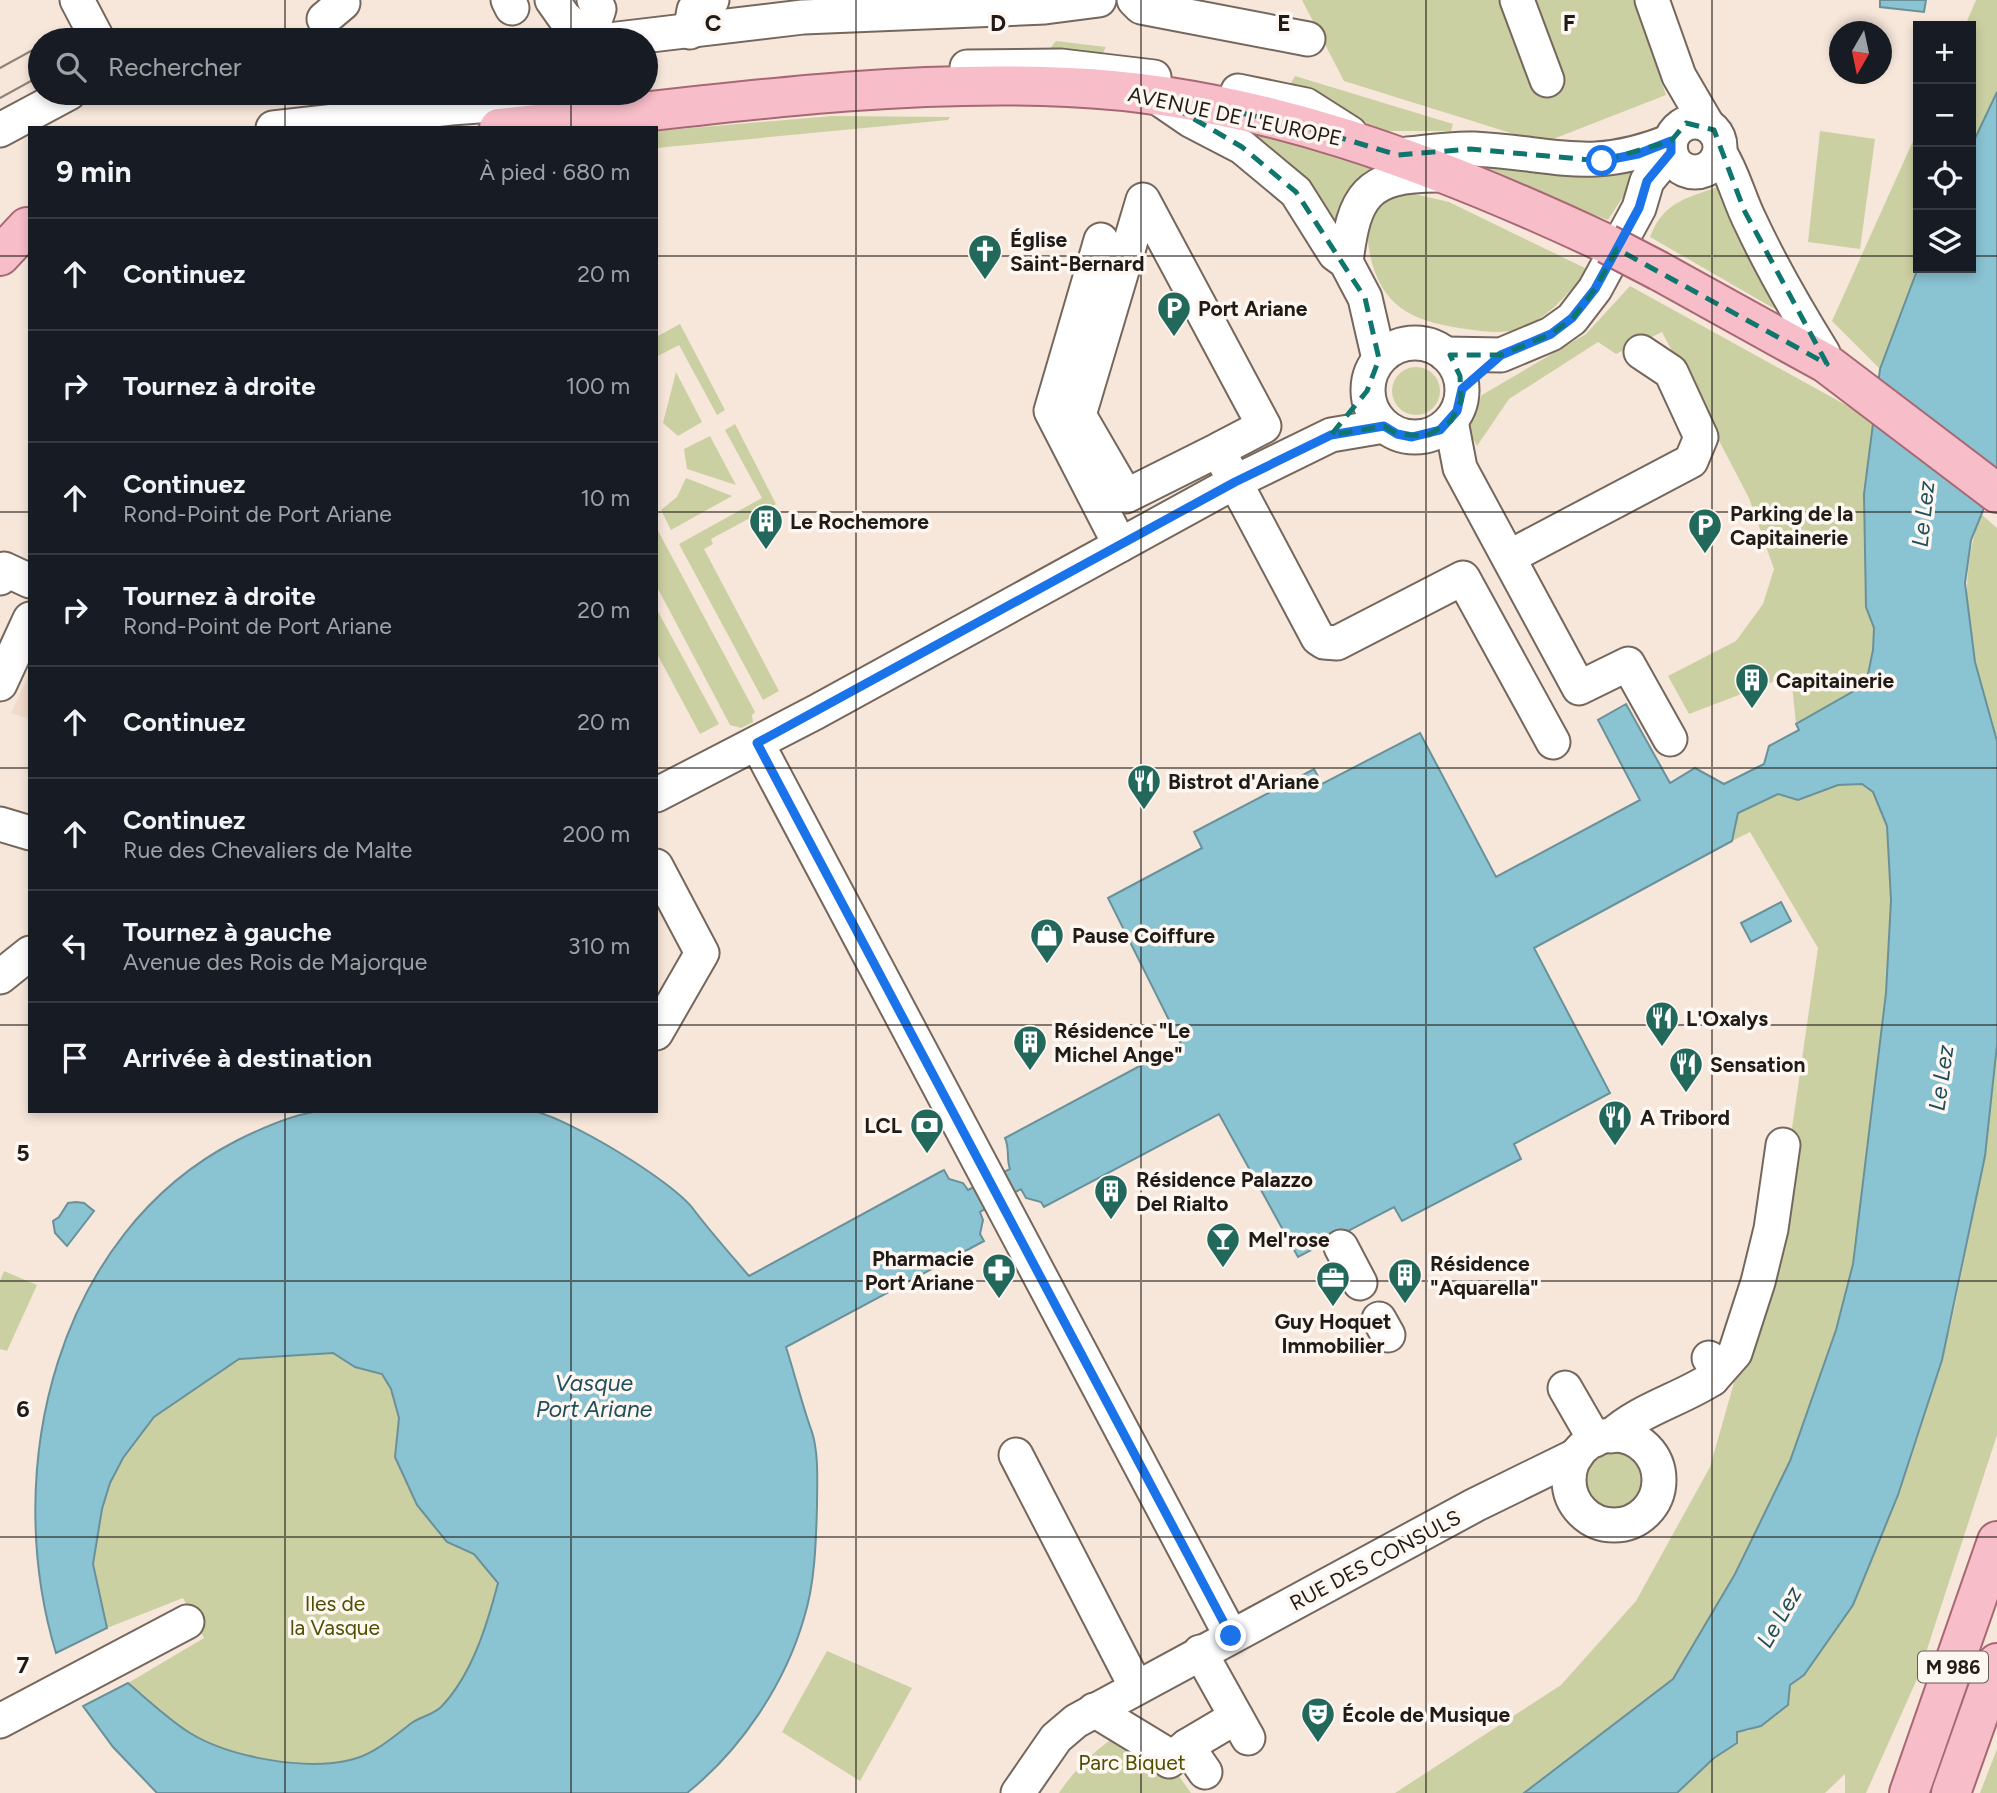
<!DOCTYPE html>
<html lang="fr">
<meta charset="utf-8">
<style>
:root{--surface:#171b24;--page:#20242c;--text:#f1f3f6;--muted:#9ea1a6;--line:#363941}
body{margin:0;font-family:Figtree,sans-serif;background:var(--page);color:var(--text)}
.controls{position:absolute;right:21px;top:21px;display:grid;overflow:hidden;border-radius:0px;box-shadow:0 4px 10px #0003}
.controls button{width:63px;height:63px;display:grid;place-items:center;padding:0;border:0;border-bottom:2px solid var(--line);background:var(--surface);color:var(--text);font:35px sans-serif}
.compass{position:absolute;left:1829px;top:21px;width:63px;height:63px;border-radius:50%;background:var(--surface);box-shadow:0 4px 10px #0003;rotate:189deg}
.stop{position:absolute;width:21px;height:21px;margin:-16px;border:5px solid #1a73e8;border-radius:50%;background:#fff}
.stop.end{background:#1a73e8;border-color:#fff;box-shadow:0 2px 7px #0008}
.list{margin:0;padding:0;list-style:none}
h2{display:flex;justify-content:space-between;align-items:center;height:91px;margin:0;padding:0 28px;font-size:30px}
h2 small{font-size:23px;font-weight:400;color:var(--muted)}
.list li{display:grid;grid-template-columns:46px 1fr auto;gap:21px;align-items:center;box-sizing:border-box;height:112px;padding:0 28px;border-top:2px solid var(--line)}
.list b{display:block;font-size:26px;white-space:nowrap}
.list p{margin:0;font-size:23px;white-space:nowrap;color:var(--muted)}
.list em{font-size:23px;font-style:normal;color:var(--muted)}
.icon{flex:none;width:38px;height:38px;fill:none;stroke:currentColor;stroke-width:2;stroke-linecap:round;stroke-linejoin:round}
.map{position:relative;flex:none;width:1997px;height:1793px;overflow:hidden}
.search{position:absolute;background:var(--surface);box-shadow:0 4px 10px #0003;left:28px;top:28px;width:630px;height:77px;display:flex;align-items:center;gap:18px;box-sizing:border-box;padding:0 24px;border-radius:38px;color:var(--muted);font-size:26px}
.panel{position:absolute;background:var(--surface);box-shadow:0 4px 10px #0003;left:28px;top:126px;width:630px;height:987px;border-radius:0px}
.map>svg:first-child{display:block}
</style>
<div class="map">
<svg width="1997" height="1793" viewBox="0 0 1997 1793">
<rect width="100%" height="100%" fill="#f7e7db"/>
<polygon fill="#f1dac9" points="30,673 30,719 11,713"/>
<g fill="#cbd0a3">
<polygon points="1302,0 1634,0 1666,95 1543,143 1344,81"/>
<polygon points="1976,0 1997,0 1997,92 1971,147 1971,26 1965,26"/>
<polygon points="1056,41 1106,47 1097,65 1040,61"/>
<polygon points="1295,76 1453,124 1451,131 1367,131 1285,93"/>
<polygon points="832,116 950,117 948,120 656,148 656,131"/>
<polygon points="1212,117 1392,163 1336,238"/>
<polygon points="1918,130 1918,268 1880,369 1832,321"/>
<polygon points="1820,131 1875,139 1860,249 1808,242"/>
<polygon points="1527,162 1645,163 1608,220 1470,167"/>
<path d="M1725,184L1785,315L1650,237C1665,198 1691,198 1725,184Z"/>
<path d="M1410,193L1449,202L1589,270C1567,293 1547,322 1515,330C1500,334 1481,331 1466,329C1419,322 1386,312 1372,263C1365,236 1367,226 1380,201Z"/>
<polygon points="1630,286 1873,420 1864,494 1866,607 1874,628 1873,650 1866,684 1796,724 1791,675 1689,714 1668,676 1736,641 1763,604 1774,569 1749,498 1662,332 1616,354 1598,342 1509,399 1477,446 1467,427 1482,395 1586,334"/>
<polygon points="680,324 725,410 717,415 679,345 656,357 656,337"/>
<circle cx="1416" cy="391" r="24"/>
<polygon points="676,372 702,422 678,436 663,423"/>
<polygon points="735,424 776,504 711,539 713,544 704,549 779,691 763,700 679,544 762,498 725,430"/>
<polygon points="710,436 736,485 687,469 684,449"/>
<polygon points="686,478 732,496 671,530 661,510 677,497"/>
<path d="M1981,514L1997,528V741C1993,714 1980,689 1975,663C1964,612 1963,562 1981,514Z"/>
<polygon points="656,527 755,712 752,715 753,722 741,728 730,725 656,585"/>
<polygon points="656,608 719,724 700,734 656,652"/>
<polygon points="1862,784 1873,792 1887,826 1891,900 1886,993 1853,1264 1836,1330 1790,1461 1735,1574 1673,1679 1524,1793 1395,1793 1561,1685 1636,1601 1710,1467 1747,1337 1790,1142 1818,948 1750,832 1732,841 1738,813 1778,794 1798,800 1838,785"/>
<polygon points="1997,1045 1997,1435 1918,1677 1866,1793 1845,1793 1845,1774 1825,1793 1677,1793 1714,1758 1737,1743 1737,1731 1749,1731 1789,1685 1804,1675 1853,1604 1898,1495 1942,1360 1955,1306 1985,1156"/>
<polygon points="4,1271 37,1285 7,1351 0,1349 0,1281"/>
<path d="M333,1353L355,1367L382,1373L391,1389L399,1418L395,1457L447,1542L474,1554L498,1583C487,1625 472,1675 441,1707C434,1714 421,1717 413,1722C394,1736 374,1755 350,1760C305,1771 229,1757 190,1733C168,1719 148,1700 128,1683L204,1638L183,1598L107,1628L93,1564L102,1509L110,1483L123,1458L154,1417L239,1359Z"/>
<circle cx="1615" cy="1482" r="31"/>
<polygon points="827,1651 912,1688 860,1781 782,1732"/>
<path d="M1140,1721L1191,1793H1059C1081,1760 1106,1741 1140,1721Z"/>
<polygon points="1997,1749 1997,1793 1980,1793"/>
</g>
<g fill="#8ac3d2" stroke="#6a919a" stroke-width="2">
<polygon points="1880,0 1926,0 1924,12 1880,7"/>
<path d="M1997,92V476L1971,540L1965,583L1975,662L1997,741V1045L1985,1156L1942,1360L1898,1495L1853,1605L1804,1675L1790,1685L1788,1705L1761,1726L1737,1732V1743L1714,1758L1677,1793H1524L1673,1679L1735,1574L1790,1461L1836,1330L1853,1264L1886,993L1891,900L1887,826L1873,792L1862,784L1838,785L1798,800L1778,794L1738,813L1732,841L1534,948L1610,1093L1514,1144L1521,1159L1402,1221L1394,1207L1298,1257L1219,1114L1044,1207L1041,1202L1026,1198L1021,1189L980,1212L983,1220L980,1234L984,1241L786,1347C795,1375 803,1408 812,1432C819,1454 817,1483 817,1506C816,1542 815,1583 804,1618C785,1684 741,1750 687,1793H157L113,1747L83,1706L128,1683C148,1700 168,1719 190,1733C229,1757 305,1771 350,1760C374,1755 394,1736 413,1722C421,1717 434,1714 441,1707C472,1675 487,1625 498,1583L474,1554L447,1542L417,1505L395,1457L399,1418L391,1389L382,1374L355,1367L333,1353L239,1359L154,1417L123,1458L110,1483L102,1509L93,1564L107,1628L56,1653C0,1468 57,1233 236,1141C260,1129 293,1114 320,1111C364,1107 411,1111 456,1111C480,1111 509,1107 533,1111C568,1118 673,1181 694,1210C709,1230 731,1255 749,1276L940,1172L944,1170L949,1179L963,1183L968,1190L1010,1169C1006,1158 1010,1149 1005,1138L1181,1044L1108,898L1202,848L1194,832L1314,769L1322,784L1420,733L1496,877L1640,800L1598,720L1626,704L1670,783L1695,768L1724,784L1764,764L1769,746L1799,730L1796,724L1866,684L1873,650L1874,628L1866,607L1864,494L1880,369L1918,268H1971V147Z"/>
<polygon points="1781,902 1791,921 1751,942 1741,923"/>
<polygon points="76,1202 84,1203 94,1211 67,1246 55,1233 53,1221 59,1217 68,1203"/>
</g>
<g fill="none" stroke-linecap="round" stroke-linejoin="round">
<g stroke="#75675c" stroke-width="37">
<g id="minor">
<polyline points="77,0 98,40"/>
<polyline points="508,0 512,8"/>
<polyline points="552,0 564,17 576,28 609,40 803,17 1045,7 1099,0"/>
<polyline points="1134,0 1141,7 1308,39"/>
<polyline points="1517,0 1547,80"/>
<polyline points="1652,0 1679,76 1707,124"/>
<polyline points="324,19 343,3"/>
<polyline points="690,32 694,10 712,0"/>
<polyline points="590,35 599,9 594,0"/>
<polyline points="967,67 1061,66 1154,77"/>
<polyline points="1238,91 1306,105 1350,133"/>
<polyline points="1155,96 1190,120 1242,147 1296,192 1335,254 1346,262 1365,298 1379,359"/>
<circle cx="1695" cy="147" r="25"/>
<polyline points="273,128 451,108 606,97"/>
<polyline points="0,130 69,93"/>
<path d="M1720,153C1734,175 1739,200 1751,223C1772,268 1797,311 1823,353"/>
<path d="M1398,155C1423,153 1449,148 1474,149C1554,153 1590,174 1671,141"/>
<polyline points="1101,240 1051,411 1120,545"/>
<path d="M1346,262C1354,196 1366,175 1437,175"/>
<circle cx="1415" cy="390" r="47"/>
<polyline points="1445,354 1501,355 1551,334 1572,319 1595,289 1639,208 1647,181 1671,152"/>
<polyline points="1451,421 1460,468 1579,688 1628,664 1670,739"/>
<polyline points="1218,450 1264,426 1143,200 1079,415 1126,496 1218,450 1318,638 1324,642 1337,643 1463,578 1553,742"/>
<polyline points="1509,557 1691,461 1701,437 1671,372 1641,352"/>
<polyline points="0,578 4,569 30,581"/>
<polyline points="0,684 30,619"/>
<polyline points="757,743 1231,1636"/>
<polyline points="656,795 816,712 1235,482 1331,435 1384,426"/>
<polyline points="0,824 30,833"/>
<polyline points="656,866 702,953 656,1033"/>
<polyline points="0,977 30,953"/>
<polyline points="1341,1247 1360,1283"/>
<polyline points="1379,1319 1388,1335"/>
<polyline points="1712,1379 1735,1353 1758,1282 1771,1229 1783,1145"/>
<polyline points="1565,1388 1595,1440"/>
<circle cx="1614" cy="1480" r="45"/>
<path d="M1611,1436C1639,1410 1679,1400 1712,1379L1714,1366L1709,1358"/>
<polyline points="1016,1455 1136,1687"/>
<polyline points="1200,1652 1248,1738"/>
<polyline points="1094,1710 1173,1758"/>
<polyline points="0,1721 187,1622"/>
<polyline points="1187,1746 1205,1772"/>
<polyline points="1169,1761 1187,1746 1236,1717"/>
<polyline points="1018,1793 1056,1738 1076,1721 1475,1505 1577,1455"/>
</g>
</g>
<g stroke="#a86873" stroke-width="42">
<g id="major">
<path d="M499,128C686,109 879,78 1068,87C1257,95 1437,164 1607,244"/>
<polyline points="0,256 27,227"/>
<polyline points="1659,271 1827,364 1997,493"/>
<polyline points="1909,1793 1997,1541"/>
<polyline points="1951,1793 1997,1663"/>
</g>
</g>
<use href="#minor" stroke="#fff" stroke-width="33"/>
<use href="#major" stroke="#f7bdc9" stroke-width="38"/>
<g stroke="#8e837b" stroke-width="2">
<polyline points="50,40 68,30"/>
<polyline points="0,68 40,46"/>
<polyline points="0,98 40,76"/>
</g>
<g stroke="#a86873" stroke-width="42" stroke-linecap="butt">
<polyline id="major-bridge" points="1607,244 1659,271"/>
</g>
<use href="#major-bridge" stroke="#f7bdc9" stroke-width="38"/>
</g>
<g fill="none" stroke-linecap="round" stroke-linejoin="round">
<polyline stroke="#1a73e8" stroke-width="9" points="1231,1636 757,743 1235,482 1331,435 1384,426 1397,434 1412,437 1440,430 1457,411 1462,389 1501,355 1551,334 1572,318 1595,289 1639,208 1647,181 1671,152 1671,141 1638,154 1602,161"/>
</g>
<path fill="none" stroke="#0f766e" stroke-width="5" stroke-dasharray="14 9" stroke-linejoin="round" d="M1153,95L1294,124L1398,155L1470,149L1602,161L1671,141L1686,123L1714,130L1744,210L1827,364L1617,249L1595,289L1572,319L1551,334L1501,355H1450L1460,376L1461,401L1451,421L1427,436L1397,434L1384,426L1331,435L1367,391L1379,359L1365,298L1296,192L1242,147Z"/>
<path fill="none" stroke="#201b16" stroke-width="2" stroke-opacity="0.55" d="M285,0V40M571,0V40M856,0V1793M1141,0V1793M1426,0V1793M1712,0V1793M285,93V128M571,93V128M0,256H30M656,256H1918M1971,256H1997M0,512H30M656,512H1997M0,768H30M656,768H1997M0,1025H30M656,1025H1997M285,1111V1793M571,1111V1793M0,1281H1997M0,1537H1997"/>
<defs>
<g id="church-pin" transform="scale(1.75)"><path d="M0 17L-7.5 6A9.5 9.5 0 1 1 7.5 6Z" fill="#22685b" stroke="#fdf6f1"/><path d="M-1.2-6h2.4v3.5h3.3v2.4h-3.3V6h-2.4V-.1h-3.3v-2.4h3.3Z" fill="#fff"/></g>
<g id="parking-pin" transform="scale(1.75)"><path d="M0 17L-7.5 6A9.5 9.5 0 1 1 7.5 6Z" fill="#22685b" stroke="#fdf6f1"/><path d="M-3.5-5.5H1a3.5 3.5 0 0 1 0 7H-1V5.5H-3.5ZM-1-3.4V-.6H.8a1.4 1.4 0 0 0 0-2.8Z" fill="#fff"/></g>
<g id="building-pin" transform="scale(1.75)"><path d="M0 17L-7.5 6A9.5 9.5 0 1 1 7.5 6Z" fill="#22685b" stroke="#fdf6f1"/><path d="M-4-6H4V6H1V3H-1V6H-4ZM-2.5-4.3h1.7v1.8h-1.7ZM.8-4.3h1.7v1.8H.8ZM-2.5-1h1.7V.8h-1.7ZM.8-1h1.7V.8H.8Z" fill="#fff"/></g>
<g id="restaurant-pin" transform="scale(1.75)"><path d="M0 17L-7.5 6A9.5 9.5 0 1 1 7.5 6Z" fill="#22685b" stroke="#fdf6f1"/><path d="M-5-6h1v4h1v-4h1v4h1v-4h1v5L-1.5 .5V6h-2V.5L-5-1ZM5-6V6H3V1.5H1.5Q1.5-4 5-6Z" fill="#fff"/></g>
<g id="shop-pin" transform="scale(1.75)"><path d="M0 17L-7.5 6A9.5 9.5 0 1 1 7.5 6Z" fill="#22685b" stroke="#fdf6f1"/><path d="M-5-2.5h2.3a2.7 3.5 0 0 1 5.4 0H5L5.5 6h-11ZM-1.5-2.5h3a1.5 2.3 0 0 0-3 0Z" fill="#fff"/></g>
<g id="bank-pin" transform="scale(1.75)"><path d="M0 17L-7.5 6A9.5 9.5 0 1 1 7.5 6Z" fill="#22685b" stroke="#fdf6f1"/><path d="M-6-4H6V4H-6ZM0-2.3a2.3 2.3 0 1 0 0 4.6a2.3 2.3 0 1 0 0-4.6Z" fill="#fff"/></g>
<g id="bar-pin" transform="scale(1.75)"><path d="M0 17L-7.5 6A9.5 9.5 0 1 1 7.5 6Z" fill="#22685b" stroke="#fdf6f1"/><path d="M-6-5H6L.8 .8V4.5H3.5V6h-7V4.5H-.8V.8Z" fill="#fff"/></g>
<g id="pharmacy-pin" transform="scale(1.75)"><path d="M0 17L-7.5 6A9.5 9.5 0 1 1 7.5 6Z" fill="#22685b" stroke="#fdf6f1"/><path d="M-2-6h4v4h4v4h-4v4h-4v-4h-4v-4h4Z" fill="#fff"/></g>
<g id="office-pin" transform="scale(1.75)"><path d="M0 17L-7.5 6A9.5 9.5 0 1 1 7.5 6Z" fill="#22685b" stroke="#fdf6f1"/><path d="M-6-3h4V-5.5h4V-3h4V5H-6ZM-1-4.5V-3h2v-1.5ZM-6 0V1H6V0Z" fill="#fff"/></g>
<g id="theatre-pin" transform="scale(1.75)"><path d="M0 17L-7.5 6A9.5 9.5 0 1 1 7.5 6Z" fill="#22685b" stroke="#fdf6f1"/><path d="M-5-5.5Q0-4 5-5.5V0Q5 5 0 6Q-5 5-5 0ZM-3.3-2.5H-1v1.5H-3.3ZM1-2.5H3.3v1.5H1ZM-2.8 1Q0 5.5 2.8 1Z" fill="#fff"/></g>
</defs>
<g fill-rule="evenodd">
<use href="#church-pin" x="985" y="251"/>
<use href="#parking-pin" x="1174" y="308"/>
<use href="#building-pin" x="766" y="521"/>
<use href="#parking-pin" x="1705" y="525"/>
<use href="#building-pin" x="1752" y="680"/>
<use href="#restaurant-pin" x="1144" y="781"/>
<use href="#shop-pin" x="1047" y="935"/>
<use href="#restaurant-pin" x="1662" y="1018"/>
<use href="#building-pin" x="1030" y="1042"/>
<use href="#restaurant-pin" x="1686" y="1064"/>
<use href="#restaurant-pin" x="1615" y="1117"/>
<use href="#bank-pin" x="927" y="1125"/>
<use href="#building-pin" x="1111" y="1191"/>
<use href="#bar-pin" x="1223" y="1239"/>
<use href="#pharmacy-pin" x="999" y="1270"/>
<use href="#building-pin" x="1405" y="1275"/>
<use href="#office-pin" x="1333" y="1278"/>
<use href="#theatre-pin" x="1318" y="1714"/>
</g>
<g text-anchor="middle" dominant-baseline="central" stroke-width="7" stroke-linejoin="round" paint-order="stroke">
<rect fill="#fdf6f1" stroke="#625d58" stroke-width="2" x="1918" y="1651.5" width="70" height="31" rx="5"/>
<g font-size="19" font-weight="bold" fill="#201b16">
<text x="1953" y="1667">M 986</text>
</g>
<g font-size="21" fill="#201b16" stroke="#fdf6f1">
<text transform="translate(1235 116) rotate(12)">AVENUE DE L'EUROPE</text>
<text transform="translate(1375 1560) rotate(-28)">RUE DES CONSULS</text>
</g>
<g font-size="21" font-weight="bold" fill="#201b16" stroke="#fdf6f1" text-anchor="start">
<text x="1010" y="239">Église<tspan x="1010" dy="24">Saint-Bernard</tspan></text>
<text x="1198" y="308">Port Ariane</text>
<text x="1730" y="513">Parking de la<tspan x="1730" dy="24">Capitainerie</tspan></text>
<text x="790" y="521">Le Rochemore</text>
<text x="1776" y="680">Capitainerie</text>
<text x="1168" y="781">Bistrot d'Ariane</text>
<text x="1072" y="935">Pause Coiffure</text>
<text x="1686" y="1018">L'Oxalys</text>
<text x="1054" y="1030">Résidence "Le<tspan x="1054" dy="24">Michel Ange"</tspan></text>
<text x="1710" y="1064">Sensation</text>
<text x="1640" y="1117">A Tribord</text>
<text x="902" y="1125" text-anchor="end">LCL</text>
<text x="1136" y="1179">Résidence Palazzo<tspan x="1136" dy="24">Del Rialto</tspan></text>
<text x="1248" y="1239">Mel'rose</text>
<text x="974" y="1258" text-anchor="end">Pharmacie<tspan x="974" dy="24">Port Ariane</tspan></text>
<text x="1430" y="1263">Résidence<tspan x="1430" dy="24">"Aquarella"</tspan></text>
<text x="1333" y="1321" text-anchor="middle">Guy Hoquet<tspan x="1333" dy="24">Immobilier</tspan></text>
<text x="1342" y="1714">École de Musique</text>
</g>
<g font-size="21" fill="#4c5000" stroke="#fdf6f1">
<text x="335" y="1603">Iles de<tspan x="335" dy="24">la Vasque</tspan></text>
<text x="1132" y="1762">Parc Biquet</text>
</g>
<g font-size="23" font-style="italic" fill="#1d4e5a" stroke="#fdf6f1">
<text transform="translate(1923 514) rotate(-84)">Le Lez</text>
<text transform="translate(1941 1078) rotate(-82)">Le Lez</text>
<text x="594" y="1383">Vasque<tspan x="594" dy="26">Port Ariane</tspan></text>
<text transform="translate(1779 1617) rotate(-60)">Le Lez</text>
</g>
</g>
<g font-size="23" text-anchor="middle" font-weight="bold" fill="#201b16" stroke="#fdf6f1" stroke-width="7" stroke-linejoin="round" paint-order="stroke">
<text x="713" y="31">C</text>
<text x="998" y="31">D</text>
<text x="1284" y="31">E</text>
<text x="1569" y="31">F</text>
<text x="23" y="1161">5</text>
<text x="23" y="1417">6</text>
<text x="23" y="1673">7</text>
</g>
</svg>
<div class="controls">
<button>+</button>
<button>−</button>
<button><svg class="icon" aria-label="locate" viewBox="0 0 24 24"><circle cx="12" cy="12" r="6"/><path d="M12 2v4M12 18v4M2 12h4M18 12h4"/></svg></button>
<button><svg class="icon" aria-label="layers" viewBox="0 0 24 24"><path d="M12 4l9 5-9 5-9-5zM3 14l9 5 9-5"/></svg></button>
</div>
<svg class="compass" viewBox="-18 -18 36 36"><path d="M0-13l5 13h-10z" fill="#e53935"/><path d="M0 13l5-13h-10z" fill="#9ea1a6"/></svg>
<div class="stop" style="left:1602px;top:161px"></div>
<div class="stop end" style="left:1231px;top:1636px"></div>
<div class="search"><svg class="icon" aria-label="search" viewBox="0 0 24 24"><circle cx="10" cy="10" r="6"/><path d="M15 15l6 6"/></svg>Rechercher</div>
<section class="panel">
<h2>9 min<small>À pied · 680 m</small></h2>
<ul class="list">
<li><svg class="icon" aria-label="ahead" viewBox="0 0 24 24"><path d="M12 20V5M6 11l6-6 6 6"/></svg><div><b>Continuez</b></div><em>20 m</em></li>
<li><svg class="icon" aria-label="right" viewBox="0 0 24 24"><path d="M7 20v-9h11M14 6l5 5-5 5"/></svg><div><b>Tournez à droite</b></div><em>100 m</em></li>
<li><svg class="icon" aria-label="ahead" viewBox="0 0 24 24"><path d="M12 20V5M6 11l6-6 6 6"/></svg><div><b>Continuez</b><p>Rond-Point de Port Ariane</p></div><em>10 m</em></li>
<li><svg class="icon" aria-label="right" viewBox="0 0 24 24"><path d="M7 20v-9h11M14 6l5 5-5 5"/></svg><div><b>Tournez à droite</b><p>Rond-Point de Port Ariane</p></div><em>20 m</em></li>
<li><svg class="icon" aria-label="ahead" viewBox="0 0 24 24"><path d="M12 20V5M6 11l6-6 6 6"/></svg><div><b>Continuez</b></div><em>20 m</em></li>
<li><svg class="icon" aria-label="ahead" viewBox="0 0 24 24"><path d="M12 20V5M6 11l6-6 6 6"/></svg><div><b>Continuez</b><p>Rue des Chevaliers de Malte</p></div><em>200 m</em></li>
<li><svg class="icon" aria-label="left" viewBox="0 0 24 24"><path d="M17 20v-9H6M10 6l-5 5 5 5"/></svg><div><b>Tournez à gauche</b><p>Avenue des Rois de Majorque</p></div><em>310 m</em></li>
<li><svg class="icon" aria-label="arrive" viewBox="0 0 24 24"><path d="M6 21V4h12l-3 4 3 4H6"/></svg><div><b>Arrivée à destination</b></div></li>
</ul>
</section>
</div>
